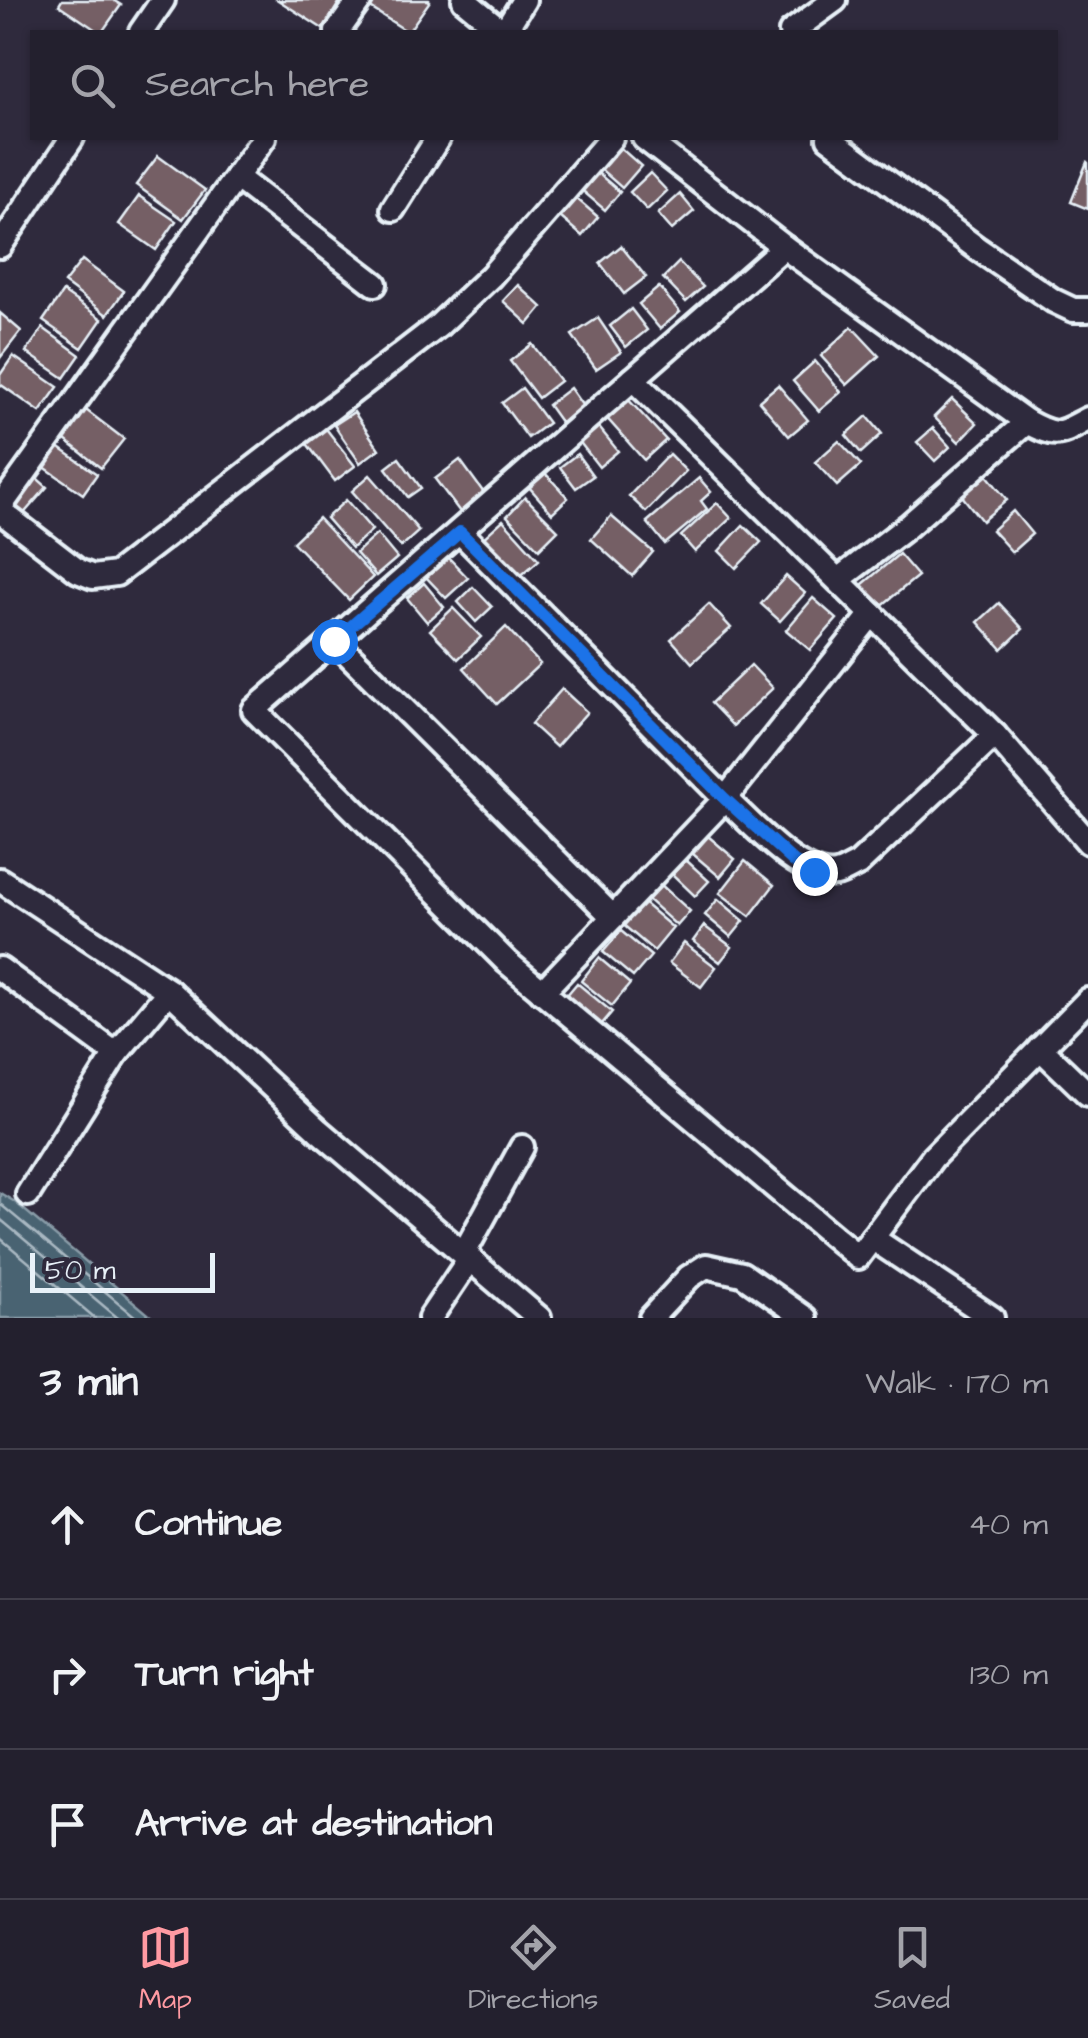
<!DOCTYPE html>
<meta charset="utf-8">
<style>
:root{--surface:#23202e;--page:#2f2d3a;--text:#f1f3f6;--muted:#a3a3aa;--line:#403e4a;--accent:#ff9aa2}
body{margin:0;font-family:"Architects Daughter",sans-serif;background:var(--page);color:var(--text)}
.scale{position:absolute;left:30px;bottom:25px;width:185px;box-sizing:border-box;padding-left:10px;border:5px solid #e8f1f8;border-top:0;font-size:28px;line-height:35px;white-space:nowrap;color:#e8f1f8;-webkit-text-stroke:8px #2f2a3d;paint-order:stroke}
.stop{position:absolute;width:30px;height:30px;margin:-22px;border:8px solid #1a73e8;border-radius:50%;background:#fff}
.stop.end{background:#1a73e8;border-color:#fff;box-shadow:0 2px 10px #0008}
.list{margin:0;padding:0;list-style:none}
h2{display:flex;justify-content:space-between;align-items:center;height:130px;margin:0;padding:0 40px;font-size:42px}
h2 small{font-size:32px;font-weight:400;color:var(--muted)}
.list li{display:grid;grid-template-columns:65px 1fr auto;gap:30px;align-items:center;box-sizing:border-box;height:150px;padding:0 40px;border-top:2px solid var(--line)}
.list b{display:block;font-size:38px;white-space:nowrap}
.list em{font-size:32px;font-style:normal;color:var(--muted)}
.icon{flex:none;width:55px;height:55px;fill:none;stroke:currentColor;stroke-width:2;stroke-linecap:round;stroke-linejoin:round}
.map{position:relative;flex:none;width:1088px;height:1318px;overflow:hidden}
.search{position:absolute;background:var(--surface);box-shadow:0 2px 8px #0004;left:30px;right:30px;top:30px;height:110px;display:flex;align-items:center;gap:25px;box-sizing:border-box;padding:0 35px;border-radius:0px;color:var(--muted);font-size:38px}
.sheet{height:580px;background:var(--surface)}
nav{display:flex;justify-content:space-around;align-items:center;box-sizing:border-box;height:140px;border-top:2px solid var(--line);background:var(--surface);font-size:28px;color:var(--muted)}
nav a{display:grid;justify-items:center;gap:5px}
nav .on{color:var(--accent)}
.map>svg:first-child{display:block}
</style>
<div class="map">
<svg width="1088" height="1318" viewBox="0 0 1088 1318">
<rect width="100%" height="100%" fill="#2f2a3d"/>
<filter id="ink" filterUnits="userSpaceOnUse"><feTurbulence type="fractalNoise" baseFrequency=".01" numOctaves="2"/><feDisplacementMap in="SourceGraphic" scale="20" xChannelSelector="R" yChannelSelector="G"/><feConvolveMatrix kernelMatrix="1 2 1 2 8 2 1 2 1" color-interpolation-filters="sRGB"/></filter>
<g filter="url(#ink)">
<polygon fill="#4a6372" stroke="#899ca8" stroke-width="2.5" points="0,1193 15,1202 153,1318 0,1318"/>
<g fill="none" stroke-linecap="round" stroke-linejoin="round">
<g stroke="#a9b8c2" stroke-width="2.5">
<polyline points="0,1204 137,1318"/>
<polyline points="0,1219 118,1318"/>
<polyline points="0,1238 95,1318"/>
</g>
</g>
<g fill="#755e65" stroke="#e8f1f8" stroke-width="2.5">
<polygon points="62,0 113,0 121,5 102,32 99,32 59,5"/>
<polygon points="278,0 341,0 323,29"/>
<polygon points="373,0 429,0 430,1 408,32 369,7"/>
<polygon points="616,144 641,166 622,188 597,166"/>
<polygon points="158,156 205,190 183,219 136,185"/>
<polygon points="1087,162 1088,163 1088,209 1071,202"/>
<polygon points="593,169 620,192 605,210 578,187"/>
<polygon points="650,173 667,191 647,210 630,192"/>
<polygon points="680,194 694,211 672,230 658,214"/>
<polygon points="139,196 176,221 156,250 119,224"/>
<polygon points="576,198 598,217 582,236 560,217"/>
<polygon points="621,246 646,277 624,294 600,263"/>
<polygon points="82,260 124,291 107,315 64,283"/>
<polygon points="679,262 703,287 686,302 663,278"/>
<polygon points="518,285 542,307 528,324 503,301"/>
<polygon points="659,287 680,312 660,329 639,304"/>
<polygon points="63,292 102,319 82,348 43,321"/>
<polygon points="631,309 647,330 626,347 610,326"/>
<polygon points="0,313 21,331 0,358"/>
<polygon points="598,318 621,352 596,369 572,335"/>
<polygon points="852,327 879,356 847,385 821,356"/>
<polygon points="43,328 80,355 64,378 26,352"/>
<polygon points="532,344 560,381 538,398 510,361"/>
<polygon points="13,356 58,387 40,412 0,384 0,375"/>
<polygon points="815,361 841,392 819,411 793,381"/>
<polygon points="778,385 808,420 789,436 759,401"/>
<polygon points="522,388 548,423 528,438 502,403"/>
<polygon points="570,388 585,409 563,426 548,405"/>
<polygon points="625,396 666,440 644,460 604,415"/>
<polygon points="952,399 977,423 959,442 934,417"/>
<polygon points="78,404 124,439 101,468 56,433"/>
<polygon points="354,412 379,449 360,463 334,425"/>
<polygon points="867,416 882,434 861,453 846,435"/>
<polygon points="597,425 618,451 599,467 578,440"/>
<polygon points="324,426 355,466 335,481 305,441"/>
<polygon points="933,428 950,447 935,461 917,442"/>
<polygon points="839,441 861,465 837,486 815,462"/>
<polygon points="51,442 97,474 83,494 37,462"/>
<polygon points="577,454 593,476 576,488 560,467"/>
<polygon points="669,454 686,471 646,512 629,496"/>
<polygon points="399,458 421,488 408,497 386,468"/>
<polygon points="460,460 484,493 460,512 435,479"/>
<polygon points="31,473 47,487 20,518 4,503"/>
<polygon points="545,473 568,498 552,513 529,487"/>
<polygon points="370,475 419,531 401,547 352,491"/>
<polygon points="987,475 1007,500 982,521 962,496"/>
<polygon points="699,478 711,492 701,501 707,509 665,544 647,522"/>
<polygon points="525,497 558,530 539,549 507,516"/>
<polygon points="346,500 372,530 352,548 326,518"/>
<polygon points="717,503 731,518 695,552 681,536"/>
<polygon points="1013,511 1032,534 1012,552 992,530"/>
<polygon points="611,516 653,552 632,576 591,539"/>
<polygon points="318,518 373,577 349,600 293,542"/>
<polygon points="503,520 539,560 517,579 481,540"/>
<polygon points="743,525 761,542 736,568 719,551"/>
<polygon points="377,534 397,558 376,576 356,553"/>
<polygon points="899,554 918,576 875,611 857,589"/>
<polygon points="448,557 468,578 446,598 426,577"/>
<polygon points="786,576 805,593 780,621 761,604"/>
<polygon points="424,583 444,607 427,622 407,598"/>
<polygon points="473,587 492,607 476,622 458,602"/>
<polygon points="813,598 837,619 810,650 786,630"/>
<polygon points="999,603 1023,629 1002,649 978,622"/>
<polygon points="709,604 731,628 692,663 671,639"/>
<polygon points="453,608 481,637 458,659 430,630"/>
<polygon points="506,627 540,664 497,704 464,668"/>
<polygon points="751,665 773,688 733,726 711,703"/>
<polygon points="562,689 587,712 556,747 531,724"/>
<polygon points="708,836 735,859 720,877 693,854"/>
<polygon points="686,860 709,881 695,896 672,874"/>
<polygon points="745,861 774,885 750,916 720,893"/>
<polygon points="659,883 690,911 677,926 646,898"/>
<polygon points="718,899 744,921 731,937 705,915"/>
<polygon points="640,900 673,928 654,951 621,923"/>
<polygon points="704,926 732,947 720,962 693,941"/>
<polygon points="621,931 651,956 633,977 603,952"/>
<polygon points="684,943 716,967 701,987 669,963"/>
<polygon points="599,958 630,984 612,1006 581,981"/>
<polygon points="577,983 612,1012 596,1031 561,1002"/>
</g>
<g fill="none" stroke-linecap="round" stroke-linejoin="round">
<g stroke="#e8f1f8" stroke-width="30">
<g id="minor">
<polyline points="464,0 503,32"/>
<polyline points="141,32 163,0"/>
<polyline points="337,32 360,0"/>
<polyline points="504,32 524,0"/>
<polyline points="791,32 835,0"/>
<polyline points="644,138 784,247 633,379 995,735 1088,842"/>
<polyline points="829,138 978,249 1054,301 1073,310 1088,310"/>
<polyline points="236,177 375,284"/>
<polyline points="393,209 438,138"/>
<polyline points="0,246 72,138"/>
<path d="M784,247L1027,422C1058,439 1059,434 1088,419"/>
<polyline points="633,379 254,710 507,962 858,1257 933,1157 1088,1000"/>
<polyline points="0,507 264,138"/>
<polyline points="0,511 78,571 93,577 116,574 438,326 491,276 611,138"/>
<polyline points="460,532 725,799 542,992"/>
<polyline points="838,580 908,526 1027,422"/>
<path d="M872,614L725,799C750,821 800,880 836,874C843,873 851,867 858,864L995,735"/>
<polyline points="335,641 613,917"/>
<polyline points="0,880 169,991 318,1130 539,1318"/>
<polyline points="0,969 116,1054"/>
<polyline points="1040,1048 1088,1094"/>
<polyline points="28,1194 116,1054 169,991"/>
<polyline points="872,1238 992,1318"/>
<polyline points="464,1253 522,1147"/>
<polyline points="430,1318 470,1258"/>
<polyline points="651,1318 689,1277 706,1266 742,1274 805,1318"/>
</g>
</g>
<use href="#minor" stroke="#2f2a3d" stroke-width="22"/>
</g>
</g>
<g fill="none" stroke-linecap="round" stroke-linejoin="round" filter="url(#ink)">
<polyline stroke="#1a73e8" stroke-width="12" points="334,641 460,532 725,799 794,862 814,872"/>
</g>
</svg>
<div class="scale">50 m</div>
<div class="stop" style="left:334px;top:641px"></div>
<div class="stop end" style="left:814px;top:872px"></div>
<div class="search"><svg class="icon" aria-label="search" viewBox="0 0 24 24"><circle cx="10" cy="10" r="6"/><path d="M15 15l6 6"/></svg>Search here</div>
</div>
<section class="sheet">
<h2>3 min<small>Walk · 170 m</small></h2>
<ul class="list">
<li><svg class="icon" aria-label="ahead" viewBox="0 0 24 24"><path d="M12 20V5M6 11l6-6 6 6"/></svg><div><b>Continue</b></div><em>40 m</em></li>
<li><svg class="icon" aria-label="right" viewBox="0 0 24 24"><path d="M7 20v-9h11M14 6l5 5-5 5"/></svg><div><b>Turn right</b></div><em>130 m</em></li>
<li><svg class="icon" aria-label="arrive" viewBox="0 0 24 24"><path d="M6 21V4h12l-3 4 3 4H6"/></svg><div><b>Arrive at destination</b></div></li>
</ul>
</section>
<nav>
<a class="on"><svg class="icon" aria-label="map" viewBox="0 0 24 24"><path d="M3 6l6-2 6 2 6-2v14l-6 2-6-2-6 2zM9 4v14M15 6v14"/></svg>Map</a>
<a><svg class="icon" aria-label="directions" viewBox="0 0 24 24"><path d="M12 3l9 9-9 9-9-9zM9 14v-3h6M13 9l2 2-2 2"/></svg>Directions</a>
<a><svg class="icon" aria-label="saved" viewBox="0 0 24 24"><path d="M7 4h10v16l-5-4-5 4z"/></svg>Saved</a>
</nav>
